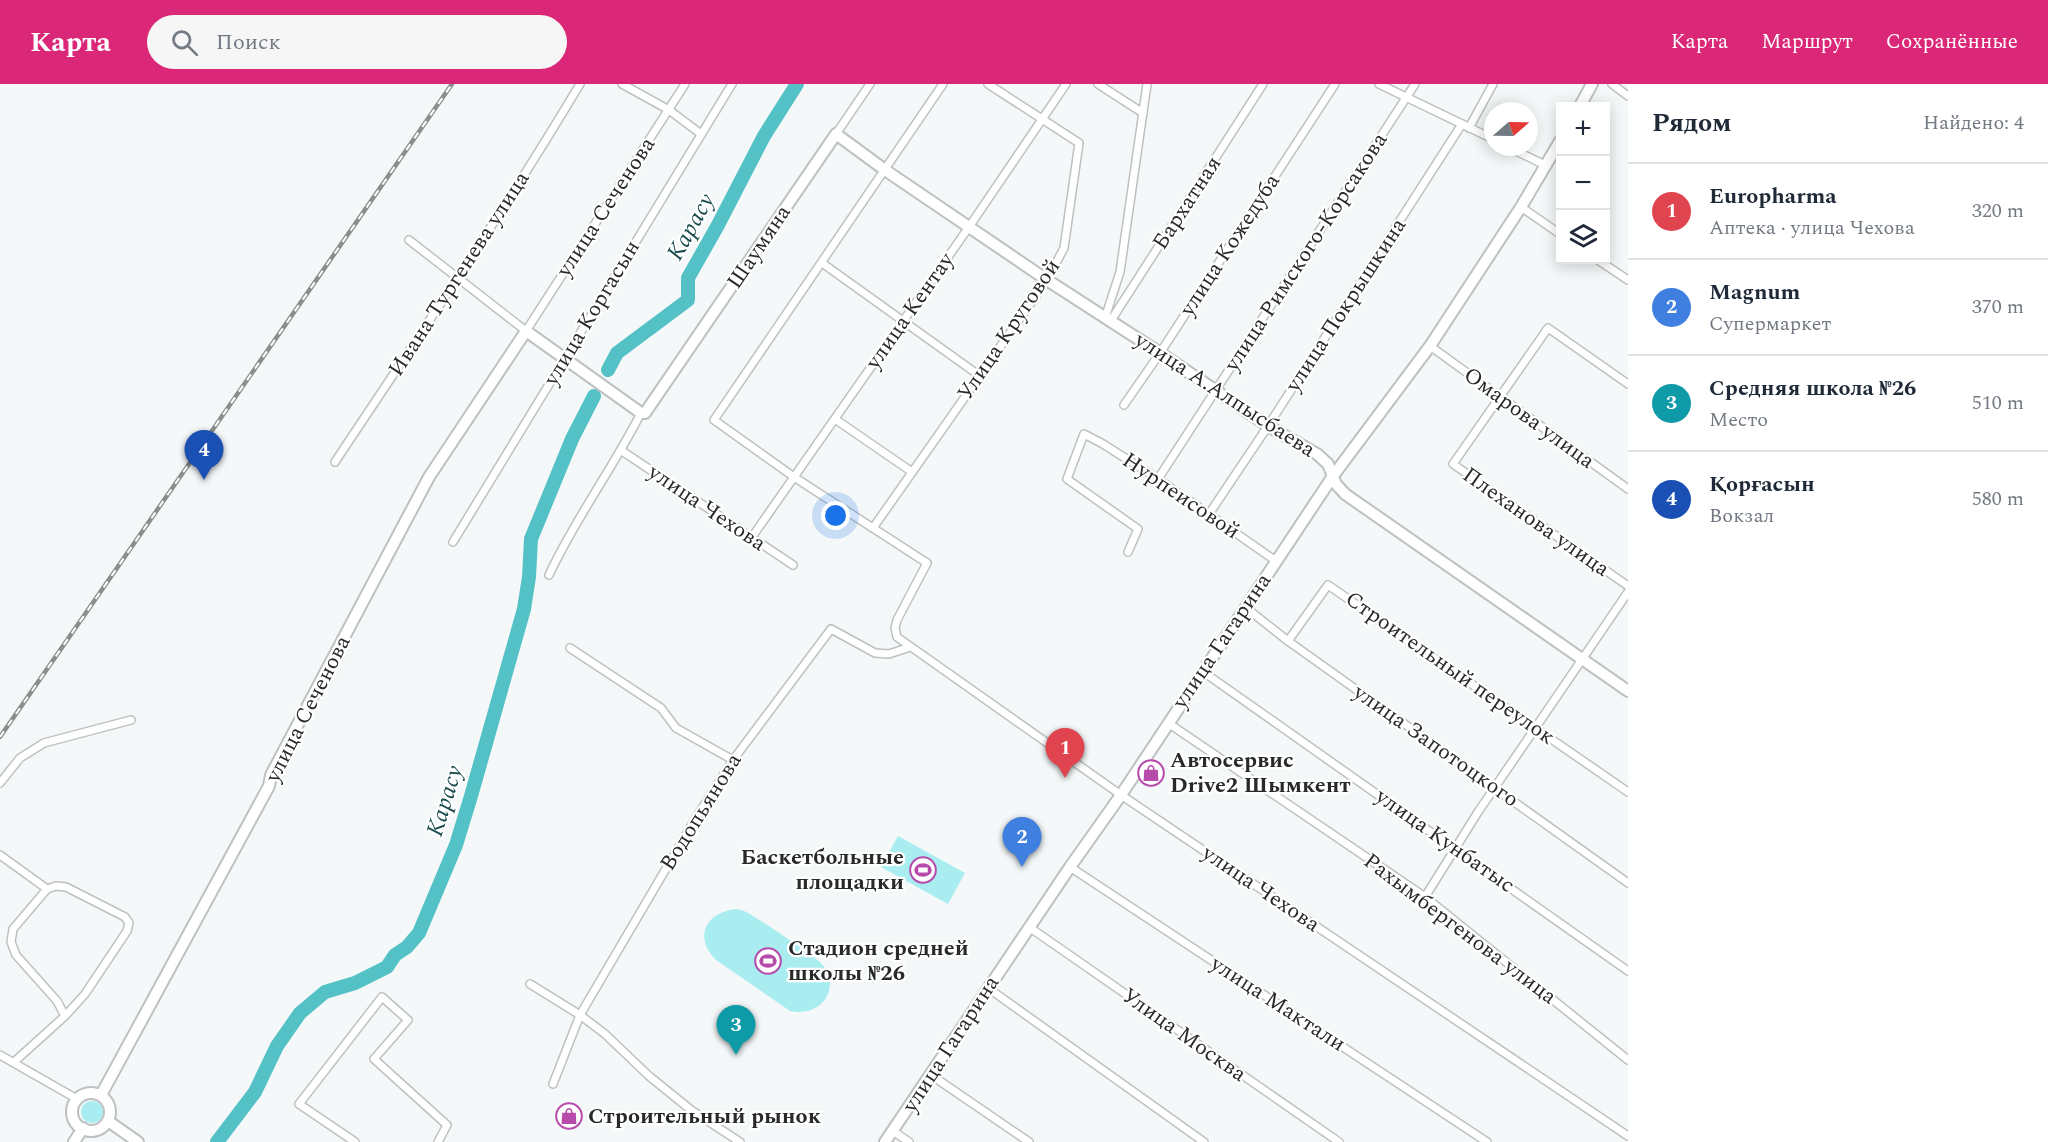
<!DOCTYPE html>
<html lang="ru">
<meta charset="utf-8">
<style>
:root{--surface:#fff;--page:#f6f6f7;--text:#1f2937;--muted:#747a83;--line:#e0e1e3;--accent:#db2777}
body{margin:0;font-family:Spectral,serif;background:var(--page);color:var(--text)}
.controls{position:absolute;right:18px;top:18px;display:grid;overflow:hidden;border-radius:0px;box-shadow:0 3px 15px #0003}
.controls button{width:54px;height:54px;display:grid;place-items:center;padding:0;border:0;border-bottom:2px solid var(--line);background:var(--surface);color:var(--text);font:30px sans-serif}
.compass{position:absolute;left:1484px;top:18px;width:54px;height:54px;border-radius:50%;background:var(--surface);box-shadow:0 3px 15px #0003;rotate:70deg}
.you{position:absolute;left:836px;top:432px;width:21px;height:21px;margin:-15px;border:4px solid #fff;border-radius:50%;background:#1a73e8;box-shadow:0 0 0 9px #1a73e833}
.badge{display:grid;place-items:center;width:39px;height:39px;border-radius:50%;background:var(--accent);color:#fff;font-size:20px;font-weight:700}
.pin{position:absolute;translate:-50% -50px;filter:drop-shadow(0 2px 3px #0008)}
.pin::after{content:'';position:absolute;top:32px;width:21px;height:18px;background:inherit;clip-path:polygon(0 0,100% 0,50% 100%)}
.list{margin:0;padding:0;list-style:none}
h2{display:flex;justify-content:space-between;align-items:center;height:78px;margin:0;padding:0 24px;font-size:26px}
h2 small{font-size:20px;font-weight:400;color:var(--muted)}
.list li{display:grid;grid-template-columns:39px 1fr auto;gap:18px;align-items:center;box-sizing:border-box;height:96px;padding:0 24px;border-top:2px solid var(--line)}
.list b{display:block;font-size:22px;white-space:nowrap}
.list p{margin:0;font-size:20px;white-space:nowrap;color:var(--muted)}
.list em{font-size:20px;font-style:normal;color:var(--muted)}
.icon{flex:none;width:33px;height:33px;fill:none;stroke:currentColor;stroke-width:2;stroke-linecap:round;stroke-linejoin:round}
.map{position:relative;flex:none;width:1628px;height:1058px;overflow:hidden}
header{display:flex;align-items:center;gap:36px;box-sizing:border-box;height:84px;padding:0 30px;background:var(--accent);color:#fff}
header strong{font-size:28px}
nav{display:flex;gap:33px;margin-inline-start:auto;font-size:21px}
.search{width:420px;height:54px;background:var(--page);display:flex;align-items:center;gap:15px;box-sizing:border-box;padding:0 21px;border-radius:33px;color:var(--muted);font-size:22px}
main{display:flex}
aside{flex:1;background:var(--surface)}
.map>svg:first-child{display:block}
</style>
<header>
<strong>Карта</strong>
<div class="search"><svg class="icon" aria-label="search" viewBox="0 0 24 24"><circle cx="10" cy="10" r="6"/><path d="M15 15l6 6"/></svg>Поиск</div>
<nav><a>Карта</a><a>Маршрут</a><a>Сохранённые</a></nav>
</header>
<main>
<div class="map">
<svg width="1628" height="1058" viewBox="0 0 1628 1058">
<rect width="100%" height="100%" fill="#f4f8f8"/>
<g fill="#a9edf0">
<polygon points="898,752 965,789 948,820 881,783"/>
<path d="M730,826C734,825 739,825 744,827C751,829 815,873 821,879C843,904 821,934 790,927L716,876C696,857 702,832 730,826Z"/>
<circle cx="92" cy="1028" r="11"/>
</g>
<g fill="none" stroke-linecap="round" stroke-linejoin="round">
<g stroke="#53c1c6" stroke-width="14">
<polyline points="608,286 617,269 688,216 688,194 718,141 764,52 797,0"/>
<polyline points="217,1058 255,1008 277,962 300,929 325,908 355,899 387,883 395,871 407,863 419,849 456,761 471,712 524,525 529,493 531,455 572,355 594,312"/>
</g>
<g stroke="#bdc1c1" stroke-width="10">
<g id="street">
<polyline points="622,0 669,26 701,50"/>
<polyline points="943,0 714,336 794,393 927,479 897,536 895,544 897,553 1121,711 1628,1052"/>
<polyline points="1098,0 1143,29"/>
<polyline points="1379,0 1493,55"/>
<polyline points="1612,0 1628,12"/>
<polyline points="1469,44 1493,0"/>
<polyline points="836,50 870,0"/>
<polyline points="1508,63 1547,82"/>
<polyline points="1521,123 1560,150"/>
<polyline points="409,156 526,247 685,0"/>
<polyline points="1598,176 1628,196"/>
<polyline points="822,179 980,292"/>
<polyline points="1105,234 1120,188 1147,0"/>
<polyline points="1110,238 1263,0"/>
<polyline points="1430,262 1628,405"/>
<polyline points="1628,300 1548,244 1453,380 1628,502"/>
<polyline points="1124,321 1160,269 1335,0"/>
<polyline points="835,335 912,388"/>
<polyline points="622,367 793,481"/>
<path d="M335,378C418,253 503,129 580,0"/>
<polyline points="1158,395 1415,0"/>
<polyline points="1209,430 1268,342 1462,40"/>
<polyline points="873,444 1047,196 1064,164 1079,59 988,0"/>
<polyline points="752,453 969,143 1066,0"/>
<polyline points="453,458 732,0"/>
<polyline points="1128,468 1138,445 1067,395 1084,350 1103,360 1158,395 1276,477"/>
<path d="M549,491C575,435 613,384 641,329"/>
<polyline points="1245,523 1288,557 1628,799"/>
<polyline points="1288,557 1328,501 1628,708"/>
<polyline points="570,564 661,624 676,644 733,676"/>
<polyline points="1202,587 1628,887"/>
<polyline points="1168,639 1425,813 1628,976"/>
<polyline points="0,699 20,674 44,659 131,636"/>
<polyline points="0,771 47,805"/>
<polyline points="1070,783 1487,1058"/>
<polyline points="1425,813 1478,728 1628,508"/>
<polyline points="1029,843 1339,1058"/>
<polyline points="530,900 580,931 605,950 649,992 691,1026 740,1058"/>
<polyline points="988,904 1204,1058"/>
<polyline points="0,971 77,1015"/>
<polyline points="14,978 65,932 85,910 127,847 129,839 125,833 66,803 56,802 47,805 13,845 11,858 16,871 57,917 65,932"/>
<polyline points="931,991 1029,1058"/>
<polyline points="553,1000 580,931 694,737 733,676 831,545 875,569 889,570 910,563"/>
<polyline points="893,1047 909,1058"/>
<polyline points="355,1058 299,1020 382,913 408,936 374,975 447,1041 438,1058"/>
</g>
</g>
<g stroke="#bdc1c1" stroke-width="14">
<g id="secondary">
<polyline points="1580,22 1592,0"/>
<circle cx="91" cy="1028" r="19"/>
<polyline points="101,1011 269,702 271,691 429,393 526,247 641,329 645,329 836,50 885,86 1047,196 1160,269 1268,342 1317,370 1328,380 1336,400 1345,410 1628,607"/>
<polyline points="108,1037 138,1058"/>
<polyline points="74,1058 83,1044"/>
<polyline points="885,1058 1070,783 1121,711 1333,392 1430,262 1521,123 1560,57"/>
</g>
</g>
<use href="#street" stroke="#fff" stroke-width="7"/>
<use href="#secondary" stroke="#fff" stroke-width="10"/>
<g stroke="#8b8e8e" stroke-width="4.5">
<polyline id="rail" points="0,653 452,0"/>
</g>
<use href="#rail" stroke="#fff" stroke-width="2" stroke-dasharray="7" stroke-linecap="butt"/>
</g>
<defs>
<g id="shop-ring" transform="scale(1.35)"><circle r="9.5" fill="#fff" stroke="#b64bac" stroke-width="1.5"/><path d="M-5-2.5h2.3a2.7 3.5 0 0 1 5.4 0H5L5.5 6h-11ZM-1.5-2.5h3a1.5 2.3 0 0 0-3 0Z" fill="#b64bac"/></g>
<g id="stadium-ring" transform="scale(1.35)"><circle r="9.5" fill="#fff" stroke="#b64bac" stroke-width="1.5"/><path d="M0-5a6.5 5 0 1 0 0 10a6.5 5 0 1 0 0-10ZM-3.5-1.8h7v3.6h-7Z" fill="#b64bac"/></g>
</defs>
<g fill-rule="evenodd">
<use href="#shop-ring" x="1151" y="689"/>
<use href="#stadium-ring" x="923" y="786"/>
<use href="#stadium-ring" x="768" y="877"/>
<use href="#shop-ring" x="569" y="1032"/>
</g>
<g text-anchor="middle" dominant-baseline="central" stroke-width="4.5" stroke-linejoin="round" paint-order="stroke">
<g font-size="22" fill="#282a2a" stroke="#fff">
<text transform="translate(1187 119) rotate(-57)">Бархатная</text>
<text transform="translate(606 123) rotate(-57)">улица Сеченова</text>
<text transform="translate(1230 161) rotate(-57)">улица Кожедуба</text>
<text transform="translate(759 163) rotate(-56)">Шаумяна</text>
<text transform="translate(1306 168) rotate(-57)">улица Римского-Корсакова</text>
<text transform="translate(459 190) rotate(-57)">Ивана Тургенева улица</text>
<text transform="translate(1346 221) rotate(-57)">улица Покрышкина</text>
<text transform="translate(910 227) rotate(-55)">улица Кентау</text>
<text transform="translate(592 229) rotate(-59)">улица Коргасын</text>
<text transform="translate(1009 246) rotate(-56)">Улица Круговой</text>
<text transform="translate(1225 311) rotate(33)">улица А.Алпысбаева</text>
<text transform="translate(1529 334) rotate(36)">Омарова улица</text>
<text transform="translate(1181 412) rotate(34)">Нурпеисовой</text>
<text transform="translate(707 424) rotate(34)">улица Чехова</text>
<text transform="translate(1536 438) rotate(35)">Плеханова улица</text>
<text transform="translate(1222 557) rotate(-56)">улица Гагарина</text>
<text transform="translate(1450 584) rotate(35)">Строительный переулок</text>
<text transform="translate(308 625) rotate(-63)">улица Сеченова</text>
<text transform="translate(1436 662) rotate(35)">улица Запотоцкого</text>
<text transform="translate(701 728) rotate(-58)">Водопьянова</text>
<text transform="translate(1445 757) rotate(35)">улица Кунбатыс</text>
<text transform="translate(1261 805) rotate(34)">улица Чехова</text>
<text transform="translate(1460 845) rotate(37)">Рахымбергенова улица</text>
<text transform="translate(1278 920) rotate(33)">улица Мактали</text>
<text transform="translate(1184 951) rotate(35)">Улица Москва</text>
<text transform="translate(951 960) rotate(-57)">улица Гагарина</text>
</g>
<g font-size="22" font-weight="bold" fill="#282a2a" stroke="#fff" text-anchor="start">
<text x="1170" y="676">Автосервис<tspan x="1170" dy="25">Drive2 Шымкент</tspan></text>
<text x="904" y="773" text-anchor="end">Баскетбольные<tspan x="904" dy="25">площадки</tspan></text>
<text x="788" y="864">Стадион средней<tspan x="788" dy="25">школы №26</tspan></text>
<text x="588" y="1032">Строительный рынок</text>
</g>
<g font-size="24" font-style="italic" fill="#1a4b4d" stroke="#fff">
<text transform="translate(691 143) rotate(-61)">Карасу</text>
<text transform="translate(445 717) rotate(-73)">Карасу</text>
</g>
</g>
</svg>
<div class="controls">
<button>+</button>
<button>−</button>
<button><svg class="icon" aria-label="layers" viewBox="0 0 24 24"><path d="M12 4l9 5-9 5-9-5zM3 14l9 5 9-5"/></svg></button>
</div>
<svg class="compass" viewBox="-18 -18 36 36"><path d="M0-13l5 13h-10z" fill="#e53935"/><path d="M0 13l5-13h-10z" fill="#747a83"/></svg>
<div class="you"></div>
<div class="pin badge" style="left:1065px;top:694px;background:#e0444e">1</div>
<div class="pin badge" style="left:1022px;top:783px;background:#3f7fe0">2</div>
<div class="pin badge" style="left:736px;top:971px;background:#0f9aa8">3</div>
<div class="pin badge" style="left:204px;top:396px;background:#1a4fb4">4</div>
</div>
<aside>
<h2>Рядом<small>Найдено: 4</small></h2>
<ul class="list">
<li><span class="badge" style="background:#e0444e">1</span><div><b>Europharma</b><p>Аптека · улица Чехова</p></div><em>320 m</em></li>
<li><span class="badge" style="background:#3f7fe0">2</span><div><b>Magnum</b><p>Супермаркет</p></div><em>370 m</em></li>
<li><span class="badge" style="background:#0f9aa8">3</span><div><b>Средняя школа №26</b><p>Место</p></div><em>510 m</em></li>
<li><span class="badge" style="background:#1a4fb4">4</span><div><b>Қорғасын</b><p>Вокзал</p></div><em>580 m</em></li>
</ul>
</aside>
</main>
